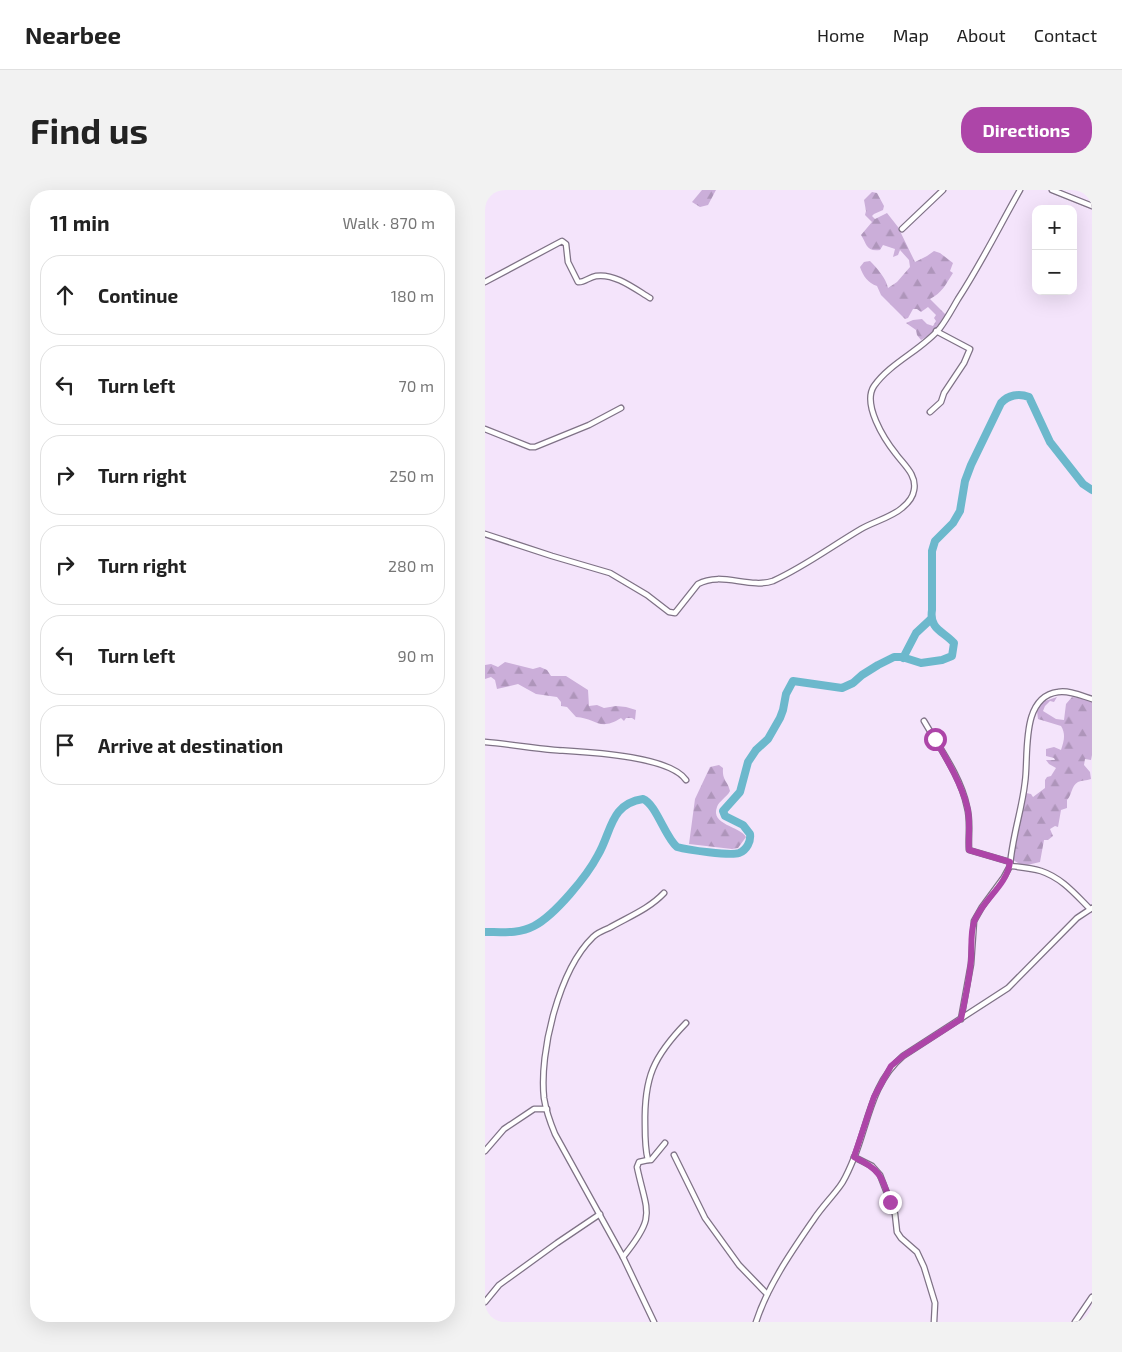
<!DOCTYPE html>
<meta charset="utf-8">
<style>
:root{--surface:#fff;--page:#f2f2f2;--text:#222;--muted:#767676;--line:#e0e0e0;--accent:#ad45a8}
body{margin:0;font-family:"Exo 2",sans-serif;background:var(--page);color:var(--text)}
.controls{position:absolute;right:15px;top:15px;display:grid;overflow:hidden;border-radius:10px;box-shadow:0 5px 20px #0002}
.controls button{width:45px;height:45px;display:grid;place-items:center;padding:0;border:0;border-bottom:1px solid var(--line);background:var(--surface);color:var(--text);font:25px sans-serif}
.stop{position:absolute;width:15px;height:15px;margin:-11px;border:4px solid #ad45a8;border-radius:50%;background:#fff}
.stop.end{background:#ad45a8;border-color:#fff;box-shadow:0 1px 5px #0008}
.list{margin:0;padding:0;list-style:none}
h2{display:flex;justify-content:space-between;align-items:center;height:65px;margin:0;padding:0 20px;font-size:21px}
h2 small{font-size:16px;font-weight:400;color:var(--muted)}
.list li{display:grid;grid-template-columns:32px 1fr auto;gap:15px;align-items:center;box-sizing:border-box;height:80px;margin:0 10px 10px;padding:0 10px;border:1px solid var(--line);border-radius:20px}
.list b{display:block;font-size:19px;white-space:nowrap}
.list em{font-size:16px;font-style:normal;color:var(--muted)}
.icon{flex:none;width:28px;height:28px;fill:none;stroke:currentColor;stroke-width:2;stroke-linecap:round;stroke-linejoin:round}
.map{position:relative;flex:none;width:607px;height:1132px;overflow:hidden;border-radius:20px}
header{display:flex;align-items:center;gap:30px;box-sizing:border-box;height:70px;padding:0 25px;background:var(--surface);border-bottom:1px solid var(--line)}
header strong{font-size:24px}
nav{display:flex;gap:28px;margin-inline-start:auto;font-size:18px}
.intro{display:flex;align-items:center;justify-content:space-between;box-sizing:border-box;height:120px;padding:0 30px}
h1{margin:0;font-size:35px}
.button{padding:12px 22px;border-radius:20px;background:var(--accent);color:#fff;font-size:18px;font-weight:700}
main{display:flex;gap:30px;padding:0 30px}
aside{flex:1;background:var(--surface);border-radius:20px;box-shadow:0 5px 20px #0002}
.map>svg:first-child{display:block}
</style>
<header>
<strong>Nearbee</strong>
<nav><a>Home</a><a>Map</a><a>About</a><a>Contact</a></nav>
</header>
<div class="intro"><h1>Find us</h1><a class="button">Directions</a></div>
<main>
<aside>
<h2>11 min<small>Walk · 870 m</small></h2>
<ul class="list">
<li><svg class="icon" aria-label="ahead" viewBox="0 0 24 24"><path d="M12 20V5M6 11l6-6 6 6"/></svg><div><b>Continue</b></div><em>180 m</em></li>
<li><svg class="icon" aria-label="left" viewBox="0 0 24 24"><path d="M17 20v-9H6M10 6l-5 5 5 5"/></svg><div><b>Turn left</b></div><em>70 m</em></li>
<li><svg class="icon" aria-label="right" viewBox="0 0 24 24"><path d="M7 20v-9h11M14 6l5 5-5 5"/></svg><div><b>Turn right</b></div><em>250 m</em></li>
<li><svg class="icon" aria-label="right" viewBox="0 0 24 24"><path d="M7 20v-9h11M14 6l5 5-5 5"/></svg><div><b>Turn right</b></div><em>280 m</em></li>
<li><svg class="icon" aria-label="left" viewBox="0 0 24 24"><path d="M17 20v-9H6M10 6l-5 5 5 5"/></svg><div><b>Turn left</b></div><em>90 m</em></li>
<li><svg class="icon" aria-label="arrive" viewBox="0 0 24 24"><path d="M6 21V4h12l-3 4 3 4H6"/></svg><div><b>Arrive at destination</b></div></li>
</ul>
</aside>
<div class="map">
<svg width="607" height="1132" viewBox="0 0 607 1132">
<defs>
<pattern id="forest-firs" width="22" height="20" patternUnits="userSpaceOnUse" patternTransform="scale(1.25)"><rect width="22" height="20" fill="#cbaed9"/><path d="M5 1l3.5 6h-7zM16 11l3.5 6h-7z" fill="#ae95ba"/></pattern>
</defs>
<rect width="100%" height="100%" fill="#f4e4fb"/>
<g fill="url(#forest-firs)">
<polygon points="217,0 231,0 223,15 215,17 207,12"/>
<path d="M387,2L392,3L399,16L398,20L389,24L387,26L390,29L402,23L413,37L430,72L442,66L449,61L455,63L468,73L465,81L468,83C461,94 457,103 445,109L461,125L446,144L436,150L432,145L431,140L421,133L428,130L437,129L442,134L448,136L451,131L449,128L451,125L443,117L436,122L432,119H428L423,128L420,129L396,105L392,96C383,93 378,86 375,77L379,72L385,71C392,78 401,88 403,98L412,92L425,77L424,70L415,60L413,65L408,67L410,59L398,55L395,60C381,62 382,54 376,45L387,32L380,25L381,21L379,10Z"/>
<path d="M20,472L48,479L55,477L62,480L66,486H81L103,500L104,516L112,515L119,518L131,516L141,517L151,520L150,530L147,528H141L139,531L136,528C114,542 111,528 91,527L82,517L76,516V512L72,507L51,504L33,494L12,499L10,490L6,487L0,489V475L6,474L13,477Z"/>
<path d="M572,507L569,512L565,511L560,516L558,521L571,529L579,530L581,514L587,507L607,510V565L606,570L600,569L599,575L605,582L606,589C601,591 597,590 593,592C586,596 587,605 582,610V618L576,620L573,637L570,636L565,639L568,646L563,650H559L555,672L538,676L528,670V664L541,603L546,604L548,607L560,598V590L562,587L566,586L571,578L564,574L561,570H570L569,568L561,566V559L569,557L576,560C579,551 581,544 576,536L553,529L552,521L557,512Z"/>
<path d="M234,575L238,578C237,591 243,591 245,601C242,607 234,611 232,617C225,635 255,636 261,647L253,658L247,659L204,654L210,609L225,577Z"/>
</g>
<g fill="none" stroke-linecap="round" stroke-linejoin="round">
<g stroke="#6cb8cc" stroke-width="8">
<polyline points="418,468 431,443 446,429"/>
<path d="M0,742C17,742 34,744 49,736C70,725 102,686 113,665C127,641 125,614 158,609C171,614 180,647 192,657C203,660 245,666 254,663C262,660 266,651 265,644L258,635L240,626L238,621L255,602L263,572L271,560L283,549L295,528L298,520L301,504L308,491L357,498L368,493L377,485L393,475L409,467H417L436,473L457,470L467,466L469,453C458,441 444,439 447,420V361L450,351L468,333L475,321L480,291L486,275L516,213C523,205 534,203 544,207L565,252L598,294L607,300"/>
</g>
<g stroke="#7f7286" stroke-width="7">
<g id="minor">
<polyline points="567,0 607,16"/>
<polyline points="417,39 458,0"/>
<path d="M0,92L77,51L81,54L83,72L93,92C99,93 104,87 111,86C130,83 150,99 165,108"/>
<polyline points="445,222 456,212 459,203 479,173 485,159 451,141"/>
<polyline points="0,239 45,257 50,257 104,235 136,218"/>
<path d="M0,344L67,366L125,383L162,405L184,422L190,423L213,394C236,381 264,399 288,391C319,377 347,356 376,339C388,332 407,327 417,318C422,314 428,307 429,300C432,285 419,275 411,264C399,249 377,214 389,196C406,172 437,160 455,138C462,129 467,119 473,109C496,74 514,37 535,0"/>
<path d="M439,531C454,557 476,587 482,617C486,631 483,645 484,660L525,672"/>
<path d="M0,552C23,554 46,558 69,560C98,562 184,565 201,590"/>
<path d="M525,676C535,677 546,678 556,681C577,688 590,704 605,719"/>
<path d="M476,829L486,774L489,731L497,717L519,687L525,676C527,647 537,620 540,592C544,565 535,507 573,502C584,500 597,506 607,509"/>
<path d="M180,953L166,970H163C160,959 160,946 160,935C159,888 168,867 201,833"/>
<polyline points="0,961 19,939 49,919 62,919"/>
<polyline points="189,965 220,1028 254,1075 282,1104"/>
<polyline points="369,967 387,976 395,985 410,1024 412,1042 416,1048 432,1062 439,1077 450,1113 449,1132"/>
<path d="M138,1067C172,1025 162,1024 152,977L154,972L163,970"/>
<polyline points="0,1112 14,1095 72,1053 115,1024"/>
<path d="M169,1132L138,1067L70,944C65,932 61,921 59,908C54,862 74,780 108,747C112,743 119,740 124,738C143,727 164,719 179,703"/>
<path d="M271,1132C283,1095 307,1061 329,1029C337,1017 347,1007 355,996C361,988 365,977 369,968C383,933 387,892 418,866L523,798L592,728L607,718"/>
<polyline points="590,1132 607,1107"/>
</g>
</g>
<use href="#minor" stroke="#fff" stroke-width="4.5"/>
</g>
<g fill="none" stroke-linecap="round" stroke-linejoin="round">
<path stroke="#ad45a8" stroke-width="6" d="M405,1012C397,985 394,979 369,967L389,907L406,876L418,866L476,829C480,810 484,791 486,771C487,759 485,744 489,732C497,710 522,696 525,672L484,660C483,645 486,631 482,616C476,593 462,570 450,549"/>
</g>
</svg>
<div class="controls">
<button>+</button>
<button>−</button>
</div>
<div class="stop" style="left:450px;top:549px"></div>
<div class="stop end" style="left:405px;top:1012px"></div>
</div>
</main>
